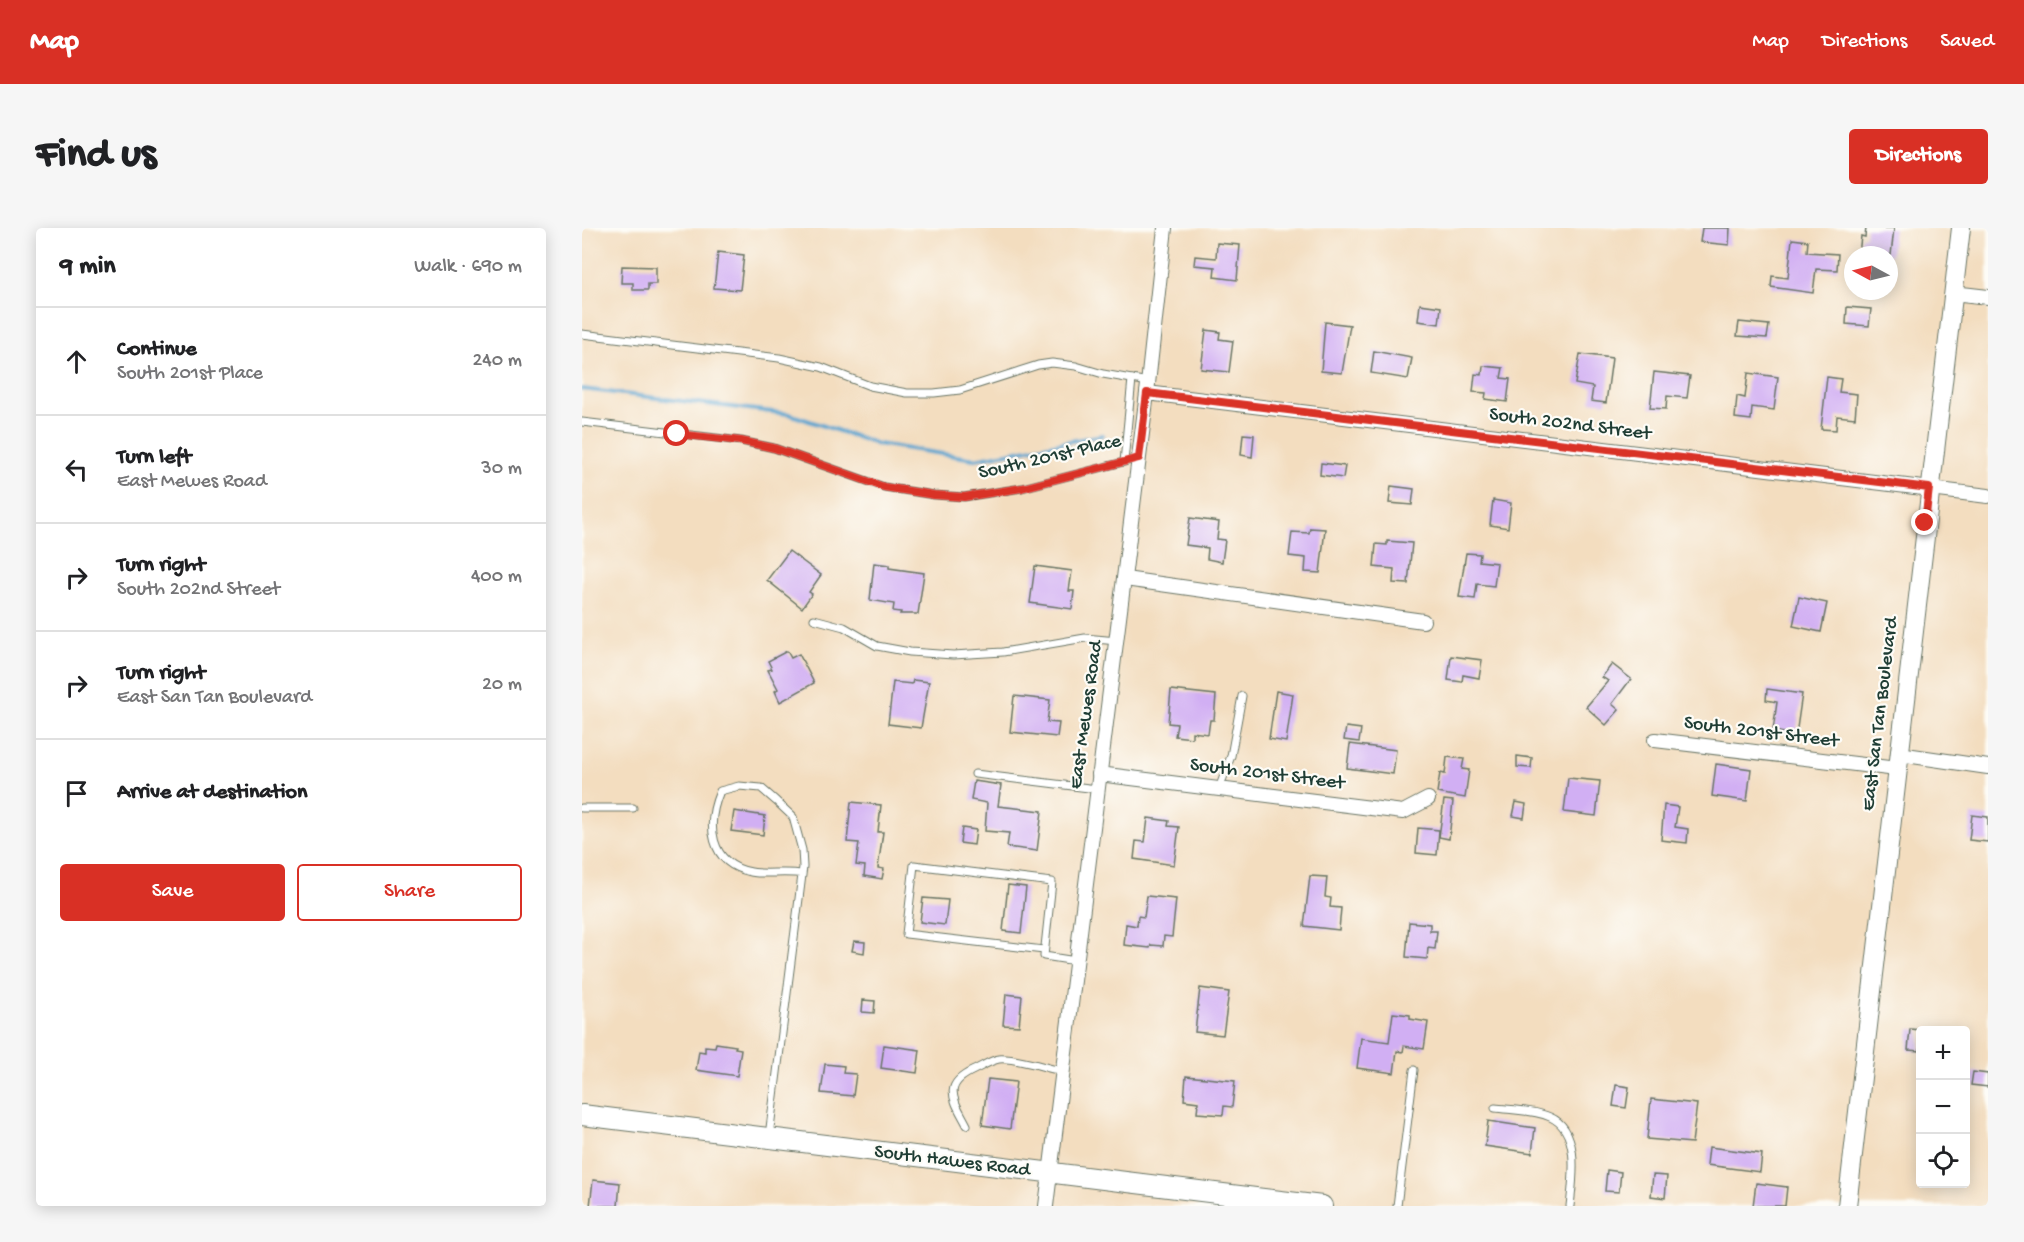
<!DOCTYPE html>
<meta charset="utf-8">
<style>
:root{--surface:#fff;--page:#f6f6f6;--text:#202124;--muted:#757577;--line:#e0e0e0;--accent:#d93025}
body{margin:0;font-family:"Gochi Hand",sans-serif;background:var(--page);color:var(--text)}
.controls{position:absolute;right:18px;bottom:18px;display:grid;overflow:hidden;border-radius:6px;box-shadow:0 3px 15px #0003}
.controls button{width:54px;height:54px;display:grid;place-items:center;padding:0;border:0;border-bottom:2px solid var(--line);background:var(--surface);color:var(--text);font:30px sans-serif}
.compass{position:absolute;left:1262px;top:18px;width:54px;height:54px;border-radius:50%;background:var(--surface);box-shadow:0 3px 15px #0003;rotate:277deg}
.stop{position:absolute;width:18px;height:18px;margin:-14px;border:4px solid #d93025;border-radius:50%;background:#fff}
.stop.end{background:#d93025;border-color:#fff;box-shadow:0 2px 6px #0008}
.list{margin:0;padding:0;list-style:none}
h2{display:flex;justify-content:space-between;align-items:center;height:78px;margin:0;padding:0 24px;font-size:26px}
h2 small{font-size:20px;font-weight:400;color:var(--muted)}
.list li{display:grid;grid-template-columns:39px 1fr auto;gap:18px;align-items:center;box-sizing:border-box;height:108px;padding:0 24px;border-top:2px solid var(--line)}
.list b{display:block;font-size:22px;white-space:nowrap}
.list p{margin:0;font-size:20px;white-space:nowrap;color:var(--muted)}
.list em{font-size:20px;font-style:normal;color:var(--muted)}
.actions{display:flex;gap:12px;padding:18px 24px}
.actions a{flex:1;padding:14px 0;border:2px solid var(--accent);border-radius:6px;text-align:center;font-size:21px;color:var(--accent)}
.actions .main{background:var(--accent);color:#fff}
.icon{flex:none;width:33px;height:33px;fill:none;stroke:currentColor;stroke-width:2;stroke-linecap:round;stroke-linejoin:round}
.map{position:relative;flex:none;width:1406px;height:978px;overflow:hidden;border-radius:6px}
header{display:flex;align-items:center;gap:36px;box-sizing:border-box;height:84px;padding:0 30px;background:var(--accent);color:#fff}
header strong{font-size:28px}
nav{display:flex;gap:33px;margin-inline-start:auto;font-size:21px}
.intro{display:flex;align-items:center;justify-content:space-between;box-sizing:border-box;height:144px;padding:0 36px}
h1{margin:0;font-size:42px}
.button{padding:15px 27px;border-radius:6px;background:var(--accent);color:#fff;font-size:21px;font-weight:700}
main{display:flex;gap:36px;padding:0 36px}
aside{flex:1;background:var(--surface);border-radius:6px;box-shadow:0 3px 15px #0003}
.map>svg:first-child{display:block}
</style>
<header>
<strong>Map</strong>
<nav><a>Map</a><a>Directions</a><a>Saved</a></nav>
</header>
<div class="intro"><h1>Find us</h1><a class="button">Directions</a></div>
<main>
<aside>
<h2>9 min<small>Walk · 690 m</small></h2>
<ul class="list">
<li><svg class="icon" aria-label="ahead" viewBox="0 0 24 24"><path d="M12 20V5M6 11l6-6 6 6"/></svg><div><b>Continue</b><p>South 201st Place</p></div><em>240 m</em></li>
<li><svg class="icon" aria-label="left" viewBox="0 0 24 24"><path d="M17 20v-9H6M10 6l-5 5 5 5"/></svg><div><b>Turn left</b><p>East Mewes Road</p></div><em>30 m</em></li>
<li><svg class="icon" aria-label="right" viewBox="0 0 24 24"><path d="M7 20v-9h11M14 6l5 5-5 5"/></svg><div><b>Turn right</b><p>South 202nd Street</p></div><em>400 m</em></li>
<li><svg class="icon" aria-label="right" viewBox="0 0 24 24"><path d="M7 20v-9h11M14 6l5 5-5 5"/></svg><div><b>Turn right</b><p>East San Tan Boulevard</p></div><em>20 m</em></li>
<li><svg class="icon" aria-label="arrive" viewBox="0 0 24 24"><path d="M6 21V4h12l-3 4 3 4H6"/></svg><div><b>Arrive at destination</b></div></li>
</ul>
<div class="actions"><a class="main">Save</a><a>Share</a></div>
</aside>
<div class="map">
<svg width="1406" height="978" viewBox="0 0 1406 978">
<rect width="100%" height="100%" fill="#fdfcf7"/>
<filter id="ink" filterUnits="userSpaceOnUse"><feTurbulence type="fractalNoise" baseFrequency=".0167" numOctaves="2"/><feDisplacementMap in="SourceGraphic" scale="12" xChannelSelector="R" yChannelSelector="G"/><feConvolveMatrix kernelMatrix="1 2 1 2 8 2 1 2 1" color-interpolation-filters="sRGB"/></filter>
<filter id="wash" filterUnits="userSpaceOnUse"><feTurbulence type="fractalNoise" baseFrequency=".008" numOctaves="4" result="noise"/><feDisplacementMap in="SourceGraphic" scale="24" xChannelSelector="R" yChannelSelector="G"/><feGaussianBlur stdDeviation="1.35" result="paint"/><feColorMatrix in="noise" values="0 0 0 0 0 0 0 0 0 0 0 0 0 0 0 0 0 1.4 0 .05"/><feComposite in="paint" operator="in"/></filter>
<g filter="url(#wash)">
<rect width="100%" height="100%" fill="#f3ddbf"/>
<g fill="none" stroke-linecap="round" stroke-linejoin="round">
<polyline stroke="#56a3cf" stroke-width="4" points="0,161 207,186 295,216 393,231 521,207"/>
</g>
<g id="blocks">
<g fill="#d1aff3">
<polygon points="1120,0 1148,0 1147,17 1118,14"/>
<polygon points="1284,0 1312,0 1309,27 1277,27 1279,8 1283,9"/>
<polygon points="1210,11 1226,13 1225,24 1256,26 1255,42 1234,41 1231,65 1189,59 1190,48 1206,50"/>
<polygon points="635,15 658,17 655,52 632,49 633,39 612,37 613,28 634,30"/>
<polygon points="136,24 162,27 158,62 132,60"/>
<polygon points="40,38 74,39 74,56 66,56 66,62 51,62 51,55 39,55"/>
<polygon points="838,76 859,79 857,96 836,93"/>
<polygon points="1265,79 1289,81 1287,98 1264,96"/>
<polygon points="743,94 768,97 760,145 739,143"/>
<polygon points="1157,94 1187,97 1185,110 1155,108"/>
<polygon points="624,102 638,104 637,111 651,113 647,144 619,141"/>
<polygon points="792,123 830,130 826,151 789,145"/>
<polygon points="998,126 1030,130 1024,175 1009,173 1011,159 993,156"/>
<polygon points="901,138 921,140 919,150 928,151 925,174 903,171 904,165 891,164 893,146 900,147"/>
<polygon points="1072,144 1108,148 1105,170 1085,168 1084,181 1068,180"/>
<polygon points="1166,145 1196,149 1192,182 1170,179 1169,192 1153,190 1155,168 1163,170"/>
<polygon points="1245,149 1259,151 1257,164 1275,166 1273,190 1255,188 1254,202 1239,201"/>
<polygon points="661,206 672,207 670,229 659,227"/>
<polygon points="739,235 763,238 761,250 738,247"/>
<polygon points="809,258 832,261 830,277 807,275"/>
<polygon points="911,272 929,275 926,300 908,297"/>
<polygon points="608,290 637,294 635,311 643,312 640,334 625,331 626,320 604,317"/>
<polygon points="728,300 743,301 738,345 723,344 724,330 707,328 710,304 727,305"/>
<polygon points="805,313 830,315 826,356 811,355 812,341 792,339 794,316 805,317"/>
<polygon points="207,323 239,347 227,364 230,366 220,380 185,352"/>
<polygon points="884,325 898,326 897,333 915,335 912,358 895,356 893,371 877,369"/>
<polygon points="292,335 307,337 307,340 342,345 336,386 318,386 319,384 311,383 312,376 288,372"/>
<polygon points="453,338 490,343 487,363 492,363 490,381 448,375"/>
<polygon points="1217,369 1245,375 1239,404 1211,398"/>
<polygon points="205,423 209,430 217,426 232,455 198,474 193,463 196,461 186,442 190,441 186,433"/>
<polygon points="869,428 900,432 897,450 881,447 880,454 866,452"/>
<polygon points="1030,436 1049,451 1030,476 1037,482 1024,497 1004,479 1026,453 1020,449"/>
<polygon points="331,452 347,454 339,500 306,496 311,454 330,456"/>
<polygon points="1185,461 1220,466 1214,507 1191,503 1195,474 1184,472"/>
<polygon points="589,462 634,467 632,492 628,492 626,506 610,504 610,510 593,508 595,496 586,495"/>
<polygon points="694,463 711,466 704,514 687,511"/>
<polygon points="432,468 468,472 465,494 477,495 475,509 428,504"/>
<polygon points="764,499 779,501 777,514 762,512"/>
<polygon points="768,516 814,522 811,546 765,540"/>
<polygon points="935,528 950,530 949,540 935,539"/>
<polygon points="865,529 882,531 880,541 887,542 883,570 855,565 858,545 863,546"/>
<polygon points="1134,536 1169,541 1165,573 1130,568"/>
<polygon points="986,550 1018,553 1014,588 982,584"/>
<polygon points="392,553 419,557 416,578 460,583 455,623 425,619 427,605 403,603 405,575 389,572"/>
<polygon points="862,572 871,573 867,611 857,609"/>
<polygon points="269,574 299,577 296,604 301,604 296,640 302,641 300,651 282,648 283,638 274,637 277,615 265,614"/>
<polygon points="934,574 944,576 942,590 931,588"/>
<polygon points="1082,577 1096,579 1093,599 1106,601 1105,615 1079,612"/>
<polygon points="152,583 183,588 181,607 149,603"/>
<polygon points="1390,587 1406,589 1406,614 1387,612"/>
<polygon points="566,590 587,593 586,598 597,599 592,637 552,631 554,613 563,614"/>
<polygon points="380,600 394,602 392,617 378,615"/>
<polygon points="836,600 857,602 855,627 834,625"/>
<polygon points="728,648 745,649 743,669 749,670 748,679 759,680 757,702 722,698"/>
<polygon points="426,657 444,659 439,705 421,703"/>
<polygon points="565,668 594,671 590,709 582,708 581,718 569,717 568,720 542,717 544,696 555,698 556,688 562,689"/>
<polygon points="341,670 366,672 363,697 338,694"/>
<polygon points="827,694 848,696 848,703 855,703 853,721 846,720 845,731 824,729"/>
<polygon points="272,713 283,714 282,725 270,723"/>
<polygon points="618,760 647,764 641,807 613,804"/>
<polygon points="424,766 440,768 437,798 421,797"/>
<polygon points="281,772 293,773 292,785 280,784"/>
<polygon points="811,785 828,787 828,791 846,794 842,821 822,818 821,824 815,823 812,845 775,840 779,810 807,814"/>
<polygon points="1328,801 1338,802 1338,823 1326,822"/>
<polygon points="134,815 154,818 153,820 159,821 155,848 114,842 117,823 123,824 123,818 133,819"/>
<polygon points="302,817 338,822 335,845 299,840"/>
<polygon points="243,836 262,838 261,845 274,846 271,868 239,865"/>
<polygon points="1391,844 1406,846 1406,859 1389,857"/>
<polygon points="604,848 653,853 650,879 642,878 641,887 615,885 616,874 602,872"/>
<polygon points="406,851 434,854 428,901 400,897"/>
<polygon points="1034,857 1047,859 1044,880 1031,878"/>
<polygon points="1069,871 1115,876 1110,915 1065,911"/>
<polygon points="906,893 953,900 950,925 903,918"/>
<polygon points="1127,919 1180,926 1178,944 1125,937"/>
<polygon points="1025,942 1039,944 1037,964 1023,963"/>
<polygon points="1071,947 1085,948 1083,970 1069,968"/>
<polygon points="11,952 38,955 36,978 8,978"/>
<polygon points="1174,955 1205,959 1203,978 1171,978"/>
</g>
</g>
</g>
<g filter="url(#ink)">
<use href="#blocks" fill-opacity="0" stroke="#697565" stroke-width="1.5"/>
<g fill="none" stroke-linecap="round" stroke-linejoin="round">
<g stroke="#697565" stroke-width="9">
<g id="service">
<polyline points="0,106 197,130 239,139 288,158 325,165 352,165 378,162 456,137 470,135 494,138 521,146 567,154"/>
<polyline points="0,194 159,213 192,220 302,259 352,267 382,269 440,260 557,230"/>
<polyline points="542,234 550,151"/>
<polyline points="232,391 262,399 295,418 328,424 371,427 421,424 503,410 535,413"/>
<polyline points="393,546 515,561"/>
<polyline points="637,561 649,528 660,468"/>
<polyline points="0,580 51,580"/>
<polyline points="462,722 324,706 332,637 470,654 462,728 494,733"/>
<path d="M913,880C930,882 952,882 968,889C999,902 991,951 988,978"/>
<path d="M385,897C372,872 359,857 392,842C399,839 409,832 417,831C430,829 465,840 480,843"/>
<path d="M187,908L221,639L220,622L211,589L194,573L179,560L157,558L138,563C124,596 127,636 169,644C183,647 203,643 220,646"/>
<polyline points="815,978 832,842"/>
</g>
</g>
<g stroke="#697565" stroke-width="16">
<g id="minor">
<polyline points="1371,65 1406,69"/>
<polyline points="565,165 1406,268"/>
<polyline points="543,351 841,393"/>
<polyline points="1073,512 1315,541"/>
<polyline points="1317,526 1406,539"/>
<polyline points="517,546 821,584 846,571"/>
<polyline points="464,978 565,165 583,0"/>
</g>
</g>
<g stroke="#697565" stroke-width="20">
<polyline id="tertiary" points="1265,978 1379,0"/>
</g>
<g stroke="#697565" stroke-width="22">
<polyline id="secondary" points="0,887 740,978"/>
</g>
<use href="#service" stroke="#fff" stroke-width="7"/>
<use href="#minor" stroke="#fff" stroke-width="14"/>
<use href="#tertiary" stroke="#fff" stroke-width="18"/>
<use href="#secondary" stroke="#fff" stroke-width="20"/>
</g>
</g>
<g fill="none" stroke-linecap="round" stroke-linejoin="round" filter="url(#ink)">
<polyline stroke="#d93025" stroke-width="8" points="95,206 159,213 192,220 302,259 352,267 382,269 440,260 557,230 565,165 1347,260 1343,295"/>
</g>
<g text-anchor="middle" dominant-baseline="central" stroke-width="4.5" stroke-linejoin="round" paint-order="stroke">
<g font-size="20" fill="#1f3d34" stroke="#fdfcf7">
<text transform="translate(988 197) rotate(7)">South 202nd Street</text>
<text transform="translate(468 230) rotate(-13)">South 201st Place</text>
<text transform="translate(1299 486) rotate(-83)">East San Tan Boulevard</text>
<text transform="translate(505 487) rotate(-82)">East Mewes Road</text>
<text transform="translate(1179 505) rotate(7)">South 201st Street</text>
<text transform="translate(685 547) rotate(7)">South 201st Street</text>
<text transform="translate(370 934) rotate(7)">South Hawes Road</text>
</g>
</g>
</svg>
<div class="controls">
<button>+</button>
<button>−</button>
<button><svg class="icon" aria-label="locate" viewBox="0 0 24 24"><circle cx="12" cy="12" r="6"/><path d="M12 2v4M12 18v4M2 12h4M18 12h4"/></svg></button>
</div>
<svg class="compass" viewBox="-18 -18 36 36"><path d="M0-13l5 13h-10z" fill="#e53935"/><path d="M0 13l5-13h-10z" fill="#757577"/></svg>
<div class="stop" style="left:95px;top:206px"></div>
<div class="stop end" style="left:1343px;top:295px"></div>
</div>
</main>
